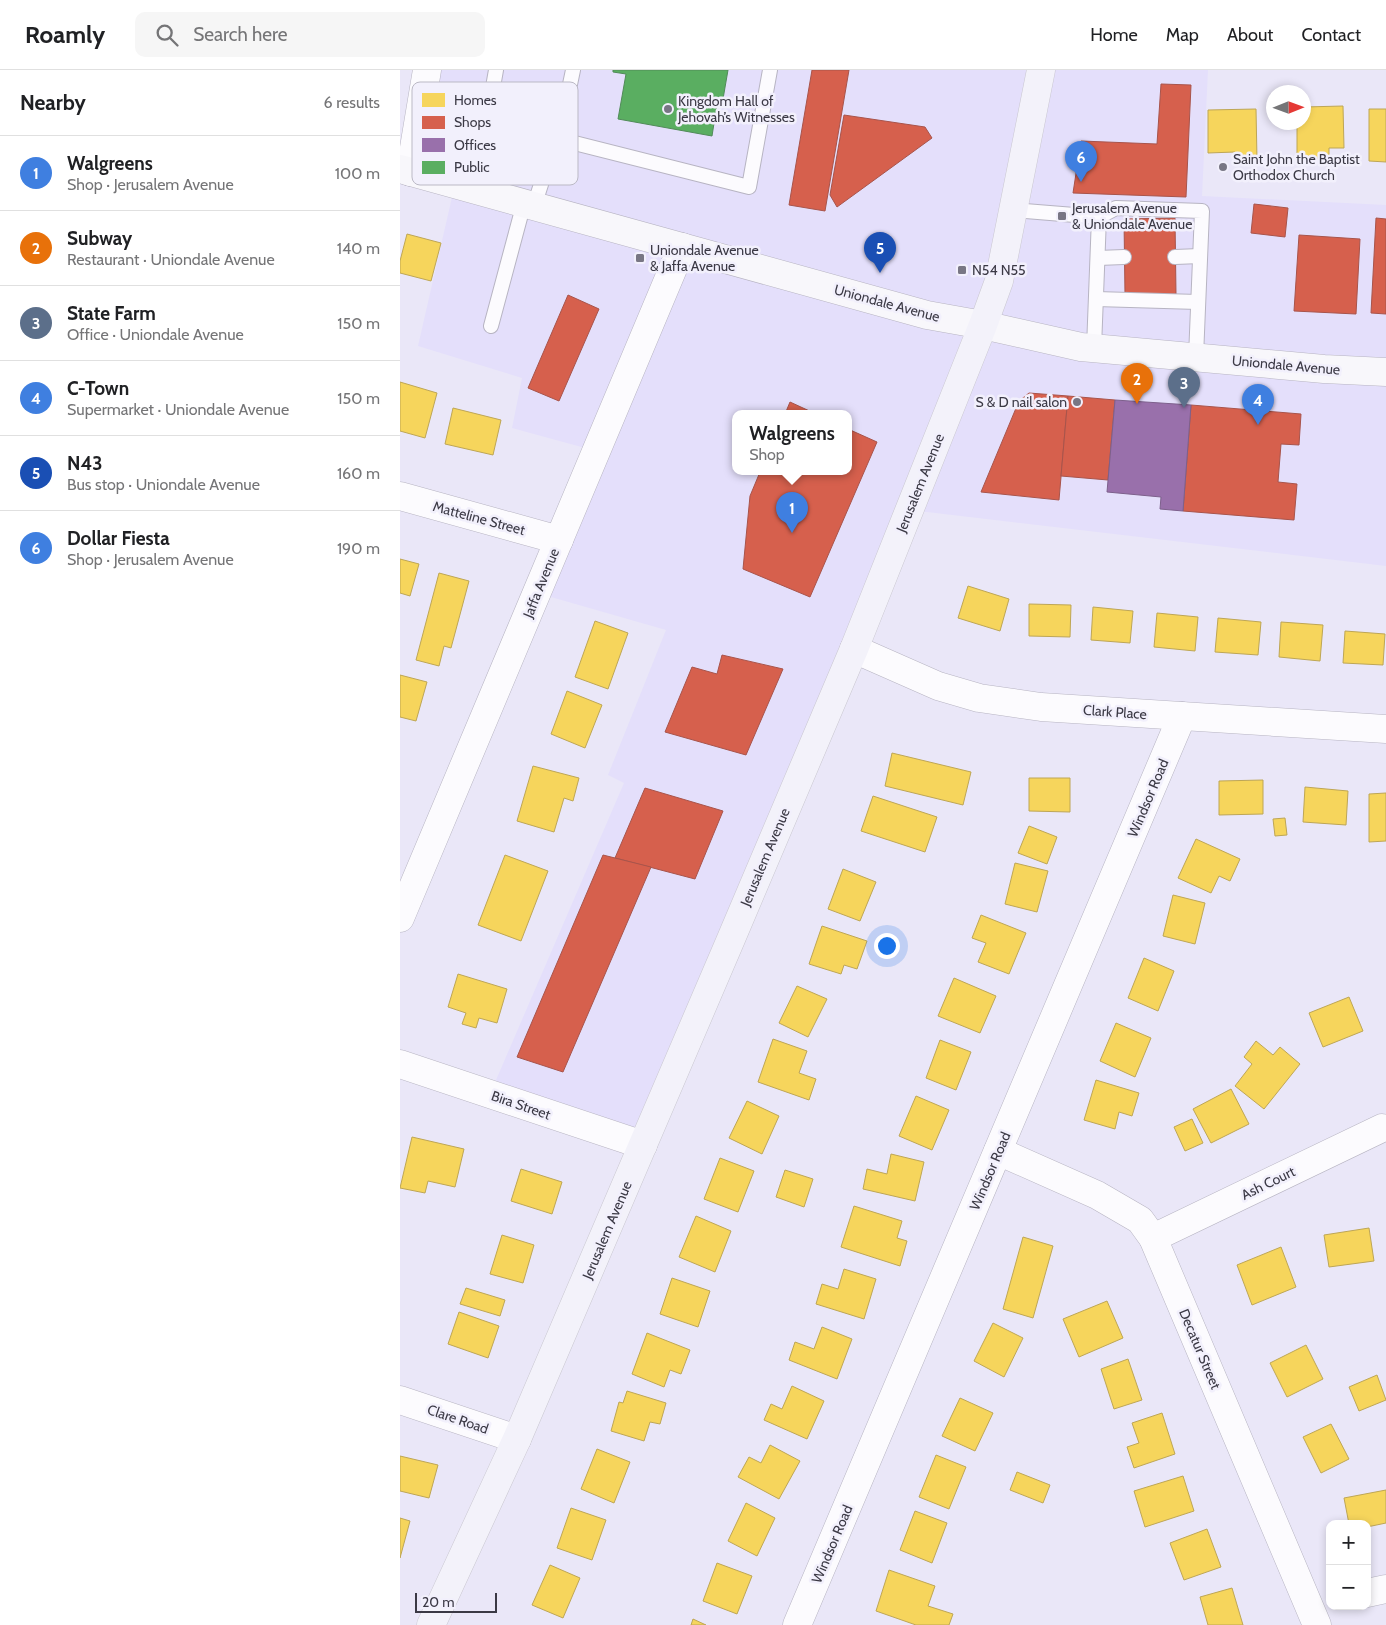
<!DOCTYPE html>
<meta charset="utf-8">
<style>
:root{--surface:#fff;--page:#f6f6f6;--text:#202124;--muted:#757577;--line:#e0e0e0;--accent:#787684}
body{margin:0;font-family:Cabin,sans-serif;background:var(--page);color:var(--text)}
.controls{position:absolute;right:15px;bottom:15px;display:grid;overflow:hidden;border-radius:10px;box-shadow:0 2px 8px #0003}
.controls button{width:45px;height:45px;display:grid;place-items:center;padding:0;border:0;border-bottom:1px solid var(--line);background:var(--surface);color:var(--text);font:25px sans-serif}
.compass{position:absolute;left:866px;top:15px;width:45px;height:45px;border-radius:50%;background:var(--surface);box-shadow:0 2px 8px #0003;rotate:89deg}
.scale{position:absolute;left:15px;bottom:12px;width:82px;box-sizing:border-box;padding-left:5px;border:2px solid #3b3945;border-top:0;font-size:14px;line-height:18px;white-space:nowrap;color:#3b3945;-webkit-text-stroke:4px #f2f0fc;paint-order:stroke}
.you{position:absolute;left:486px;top:875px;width:18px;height:18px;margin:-12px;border:4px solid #fff;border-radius:50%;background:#1a73e8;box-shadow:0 0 0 8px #1a73e833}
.badge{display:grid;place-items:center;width:32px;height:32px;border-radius:50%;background:var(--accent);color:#fff;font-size:16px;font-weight:700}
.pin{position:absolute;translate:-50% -41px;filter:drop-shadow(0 1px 2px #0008)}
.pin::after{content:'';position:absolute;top:26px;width:18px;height:15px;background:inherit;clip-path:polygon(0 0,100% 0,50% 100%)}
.popup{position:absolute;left:332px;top:340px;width:120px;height:65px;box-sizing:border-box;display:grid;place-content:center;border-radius:10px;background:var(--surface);filter:drop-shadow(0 1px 4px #0005);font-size:16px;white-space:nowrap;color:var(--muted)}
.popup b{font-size:19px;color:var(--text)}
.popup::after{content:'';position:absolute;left:50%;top:100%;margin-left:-10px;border:10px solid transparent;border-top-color:var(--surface)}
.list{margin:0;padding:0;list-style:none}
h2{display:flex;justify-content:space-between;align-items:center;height:65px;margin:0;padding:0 20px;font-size:21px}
h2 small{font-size:16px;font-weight:400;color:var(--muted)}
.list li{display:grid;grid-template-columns:32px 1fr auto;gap:15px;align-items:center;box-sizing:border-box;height:75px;padding:0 20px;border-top:1px solid var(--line)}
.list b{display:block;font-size:19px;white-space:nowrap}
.list p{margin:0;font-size:16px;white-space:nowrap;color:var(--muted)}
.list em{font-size:16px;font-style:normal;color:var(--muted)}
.icon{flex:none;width:28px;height:28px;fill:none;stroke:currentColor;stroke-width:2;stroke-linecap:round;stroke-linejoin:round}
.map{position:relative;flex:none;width:986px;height:1555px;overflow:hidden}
header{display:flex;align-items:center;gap:30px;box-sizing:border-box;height:70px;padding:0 25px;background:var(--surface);border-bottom:1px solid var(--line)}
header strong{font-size:24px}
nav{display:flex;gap:28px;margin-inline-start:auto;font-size:18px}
.search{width:350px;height:45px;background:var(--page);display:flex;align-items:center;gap:12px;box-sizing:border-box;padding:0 18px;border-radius:10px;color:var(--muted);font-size:19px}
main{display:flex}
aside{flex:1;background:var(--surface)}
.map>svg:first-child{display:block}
</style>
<header>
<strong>Roamly</strong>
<div class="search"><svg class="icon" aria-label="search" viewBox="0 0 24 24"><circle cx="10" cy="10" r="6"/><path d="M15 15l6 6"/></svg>Search here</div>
<nav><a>Home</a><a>Map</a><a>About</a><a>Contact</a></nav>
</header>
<main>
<aside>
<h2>Nearby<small>6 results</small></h2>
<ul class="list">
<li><span class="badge" style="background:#3f7fe0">1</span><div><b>Walgreens</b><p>Shop · Jerusalem Avenue</p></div><em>100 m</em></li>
<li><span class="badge" style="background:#e8710a">2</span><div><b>Subway</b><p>Restaurant · Uniondale Avenue</p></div><em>140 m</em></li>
<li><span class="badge" style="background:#5c6f8a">3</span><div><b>State Farm</b><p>Office · Uniondale Avenue</p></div><em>150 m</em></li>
<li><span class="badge" style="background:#3f7fe0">4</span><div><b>C-Town</b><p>Supermarket · Uniondale Avenue</p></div><em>150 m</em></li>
<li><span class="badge" style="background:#1a4fb4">5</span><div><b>N43</b><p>Bus stop · Uniondale Avenue</p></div><em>160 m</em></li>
<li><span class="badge" style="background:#3f7fe0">6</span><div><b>Dollar Fiesta</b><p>Shop · Jerusalem Avenue</p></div><em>190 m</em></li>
</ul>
</aside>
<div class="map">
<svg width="986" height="1555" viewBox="0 0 986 1555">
<rect width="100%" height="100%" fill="#eae7f8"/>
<path fill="#e4dffb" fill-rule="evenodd" d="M27,0H808L802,126L986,135V496L510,440L243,1075L90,1024L224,713L208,705L266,560L137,523L196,381L112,358L122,308L18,276L55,114L10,102ZM336,344H448V402H336Z"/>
<g fill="#f6d55c" stroke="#bea655">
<polygon points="943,36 944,78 929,78 929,88 897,89 897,52 904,52 904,37"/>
<polygon points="856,39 857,90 835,91 835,82 808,83 808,40"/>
<polygon points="969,39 986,39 986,92 969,91"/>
<polygon points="7,164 41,173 31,211 0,203 0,191"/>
<polygon points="0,312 37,323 25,368 0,361"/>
<polygon points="53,338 101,350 93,385 45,374"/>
<polygon points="0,489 19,494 10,526 0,523"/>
<polygon points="39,503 69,511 51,578 44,576 39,596 16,590"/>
<polygon points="568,516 609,529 600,561 558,548"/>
<polygon points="629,534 671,535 670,567 629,566"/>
<polygon points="693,537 733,541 730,573 691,570"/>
<polygon points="757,543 798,547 795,581 754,577"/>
<polygon points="818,548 861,552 858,585 815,582"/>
<polygon points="195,551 228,563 208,619 175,607"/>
<polygon points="881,552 923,555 920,591 879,587"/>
<polygon points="945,561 985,564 983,595 943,593"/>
<polygon points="0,605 27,612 16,651 0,647"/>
<polygon points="167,621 202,635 185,678 151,664"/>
<polygon points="492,683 571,702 563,735 485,716"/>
<polygon points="133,696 179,708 173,731 164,728 154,762 117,751"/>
<polygon points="629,708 670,708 670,742 629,741"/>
<polygon points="863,710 863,744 819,745 819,711"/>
<polygon points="905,717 948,721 946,755 903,752"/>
<polygon points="986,723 986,771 969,772 969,724"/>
<polygon points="473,726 537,747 525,782 461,761"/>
<polygon points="885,748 887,765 875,766 873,749"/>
<polygon points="629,756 657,767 647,794 618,783"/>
<polygon points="796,769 840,789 830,811 819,806 811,823 778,808"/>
<polygon points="105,785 148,801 121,871 78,855"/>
<polygon points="615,793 648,801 637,842 605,834"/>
<polygon points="443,799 476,812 460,851 428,839"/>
<polygon points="773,825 805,833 795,874 763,866"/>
<polygon points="581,845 626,863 609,904 578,892 586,873 572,868"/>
<polygon points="422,856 467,871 457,899 444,895 441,904 409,894"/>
<polygon points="744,888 774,901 758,941 728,928"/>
<polygon points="58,904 107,919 97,953 79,948 76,958 62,954 66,943 48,937"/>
<polygon points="554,908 596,926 580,963 538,946"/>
<polygon points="397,916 427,929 408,967 379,953"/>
<polygon points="949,927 963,961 923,977 909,943"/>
<polygon points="716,953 751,968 735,1007 700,991"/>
<polygon points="373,969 407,981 399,1003 416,1009 409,1030 358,1012"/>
<polygon points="540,970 571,982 556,1020 526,1008"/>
<polygon points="856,971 873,985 880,977 900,994 864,1039 835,1016 852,994 844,987"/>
<polygon points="696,1010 739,1023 732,1046 719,1042 715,1059 684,1050"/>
<polygon points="831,1019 849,1054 811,1073 793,1039"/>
<polygon points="516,1026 549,1040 532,1080 499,1066"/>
<polygon points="347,1031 379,1046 362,1084 329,1068"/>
<polygon points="792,1049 803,1073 785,1081 774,1057"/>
<polygon points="12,1067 64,1079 55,1117 28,1111 25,1123 0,1118"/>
<polygon points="491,1084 524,1092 515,1131 463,1119 467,1099 487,1104"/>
<polygon points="320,1088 354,1101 338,1142 304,1129"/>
<polygon points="121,1099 162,1112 152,1144 111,1131"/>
<polygon points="385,1100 413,1109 404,1137 376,1127"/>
<polygon points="454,1136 502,1151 497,1168 507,1171 500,1196 441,1177"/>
<polygon points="296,1146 331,1161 315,1202 279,1187"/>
<polygon points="969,1158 974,1191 929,1197 924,1165"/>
<polygon points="102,1165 134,1175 123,1213 90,1204"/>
<polygon points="623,1167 653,1176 633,1248 603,1239"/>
<polygon points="881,1177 896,1217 852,1235 837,1195"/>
<polygon points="444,1199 476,1209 464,1249 416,1234 422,1214 438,1219"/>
<polygon points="272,1208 310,1221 298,1257 260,1244"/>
<polygon points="66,1218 105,1230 100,1246 60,1234"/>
<polygon points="707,1231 723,1268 679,1287 663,1249"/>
<polygon points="59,1242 99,1256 88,1288 48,1274"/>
<polygon points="593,1253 623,1268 604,1307 574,1291"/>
<polygon points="422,1257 452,1269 437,1309 389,1290 395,1272 414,1279"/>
<polygon points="247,1263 290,1280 281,1304 270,1300 264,1317 232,1304"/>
<polygon points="906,1275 923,1309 887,1327 870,1293"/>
<polygon points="728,1289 742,1330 714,1339 701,1299"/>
<polygon points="977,1305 986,1330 959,1341 949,1317"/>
<polygon points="392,1316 424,1331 407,1369 364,1350 371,1334 382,1339"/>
<polygon points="227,1321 266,1333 260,1354 250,1352 244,1371 211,1361 219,1332 223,1333"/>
<polygon points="560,1328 593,1343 575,1381 542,1366"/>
<polygon points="762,1343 775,1384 734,1398 727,1377 739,1373 732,1353"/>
<polygon points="931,1354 949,1389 921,1403 903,1367"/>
<polygon points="370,1375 400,1391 379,1429 338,1407 349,1387 361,1393"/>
<polygon points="197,1379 230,1392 214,1433 181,1419"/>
<polygon points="536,1385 566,1397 549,1439 519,1427"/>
<polygon points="0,1386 38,1395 29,1428 0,1421"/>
<polygon points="617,1402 650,1415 643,1433 610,1420"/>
<polygon points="783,1406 794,1441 745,1457 734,1421"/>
<polygon points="986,1420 986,1453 967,1457 967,1454 949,1454 944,1428"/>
<polygon points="346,1433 375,1448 357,1486 328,1471"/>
<polygon points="171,1438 206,1450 192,1490 157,1478"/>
<polygon points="515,1441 547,1453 532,1493 500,1480"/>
<polygon points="0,1448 10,1451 0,1488"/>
<polygon points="807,1459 821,1497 784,1510 770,1473"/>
<polygon points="317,1493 352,1506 337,1544 303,1531"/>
<polygon points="150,1495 180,1508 163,1548 132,1535"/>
<polygon points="489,1500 535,1516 528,1536 553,1544 549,1555 516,1555 476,1541"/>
<polygon points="832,1518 843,1555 808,1555 800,1527"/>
<polygon points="293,1549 306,1555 291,1555"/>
</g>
<g fill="#d6604d" stroke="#a8544b">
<polygon points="412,0 449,0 425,141 389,135"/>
<polygon points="761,14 791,15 786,127 673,123 681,71 757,74"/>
<polygon points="444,45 525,57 532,68 437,137 430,125"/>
<polygon points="854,134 888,138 885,167 851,163"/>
<polygon points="775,148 776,225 725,225 724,149"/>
<polygon points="976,148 986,149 986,244 971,243"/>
<polygon points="899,165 960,169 956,244 894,241"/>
<polygon points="168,225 199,239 159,331 128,318"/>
<polygon points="629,323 668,326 659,430 581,422 619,331"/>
<polygon points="668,326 715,330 708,410 661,406"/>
<polygon points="390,332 416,344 385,344"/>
<polygon points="791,335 901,344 899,375 881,374 878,412 897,414 894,450 783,441"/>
<polygon points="448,359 477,372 410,527 343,499 350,426 360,402 448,402"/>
<polygon points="322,585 383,599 346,685 265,662 292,597 317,604"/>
<polygon points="245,718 323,741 295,809 215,788"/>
<polygon points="203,785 251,797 163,1002 117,987"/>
</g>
<polygon fill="#9970ab" stroke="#7d608c" points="715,330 791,335 783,441 760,439 761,427 707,422"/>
<polygon fill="#5aae61" stroke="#518b59" points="213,0 328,0 323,29 318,28 312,66 218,49 226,4 213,2"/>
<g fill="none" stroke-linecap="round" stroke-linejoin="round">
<g stroke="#b7b4c2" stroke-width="16">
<g id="lane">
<polyline points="96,0 87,51 349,117 370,0"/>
<polyline points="134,136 164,43 173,0"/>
<polyline points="613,140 699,147 716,138 802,141 796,287"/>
<polyline points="775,187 800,186"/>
<polyline points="698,188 724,187"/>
<polyline points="696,229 798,232"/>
<polyline points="91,256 124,133"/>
<polyline points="694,278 699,147"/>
</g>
</g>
<g stroke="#b7b4c2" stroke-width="29">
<g id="street">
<polyline points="10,102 27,0"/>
<polyline points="0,426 159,470"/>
<polyline points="454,579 538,616 579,628 641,637 986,659"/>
<polyline points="0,848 282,177"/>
<polyline points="0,994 243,1075"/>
<polyline points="598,1081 697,1125 740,1150 753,1168 917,1555"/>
<polyline points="753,1168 982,1058"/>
<polyline points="0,1330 117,1369"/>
<polyline points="967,1523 986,1519"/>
<polyline points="397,1555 782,646"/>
</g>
</g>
<g stroke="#b7b4c2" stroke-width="29">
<polyline id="secondary" points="0,99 527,245 583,255 681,277 924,299 986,302"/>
</g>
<g stroke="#c9c7d0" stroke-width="29">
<polyline id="primary" points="31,1555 117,1369 331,869 454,579 583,255 599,211 641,0"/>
</g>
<use href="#lane" stroke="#fcfbfe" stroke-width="14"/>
<use href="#street" stroke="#fcfbfe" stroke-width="28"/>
<use href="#secondary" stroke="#f8f7fb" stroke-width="28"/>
<use href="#primary" stroke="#f3f2fa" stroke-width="28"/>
</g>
<g fill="#787684" stroke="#f2f0fc" stroke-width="2">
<circle cx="268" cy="39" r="5"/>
<circle cx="823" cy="97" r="5"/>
<rect x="657" y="141" width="10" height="10" rx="2.5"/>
<rect x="235" y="183" width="10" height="10" rx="2.5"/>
<rect x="557" y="195" width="10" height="10" rx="2.5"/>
<circle cx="677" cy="332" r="5"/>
</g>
<g text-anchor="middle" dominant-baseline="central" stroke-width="5" stroke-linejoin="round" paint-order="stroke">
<g font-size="14" fill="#3b3945" stroke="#f2f0fc" text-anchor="start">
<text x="278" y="31">Kingdom Hall of<tspan x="278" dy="16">Jehovah’s Witnesses</tspan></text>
<text x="833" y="89">Saint John the Baptist<tspan x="833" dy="16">Orthodox Church</tspan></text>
<text x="672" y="138">Jerusalem Avenue<tspan x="672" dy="16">&amp; Uniondale Avenue</tspan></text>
<text x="250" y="180">Uniondale Avenue<tspan x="250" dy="16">&amp; Jaffa Avenue</tspan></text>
<text x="572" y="200">N54 N55</text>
<text x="667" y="332" text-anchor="end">S &amp; D nail salon</text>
</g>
<g font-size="14" fill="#3b3945" stroke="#f2f0fc">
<text transform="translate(487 233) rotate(15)">Uniondale Avenue</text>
<text transform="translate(886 295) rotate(5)">Uniondale Avenue</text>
<text transform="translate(520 413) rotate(-68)">Jerusalem Avenue</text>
<text transform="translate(79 448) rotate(15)">Matteline Street</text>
<text transform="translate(141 513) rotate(-68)">Jaffa Avenue</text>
<text transform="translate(715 642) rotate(4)">Clark Place</text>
<text transform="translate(748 728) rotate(-67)">Windsor Road</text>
<text transform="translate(365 787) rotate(-67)">Jerusalem Avenue</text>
<text transform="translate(121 1035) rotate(19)">Bira Street</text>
<text transform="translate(590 1101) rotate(-67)">Windsor Road</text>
<text transform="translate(868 1113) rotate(-26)">Ash Court</text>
<text transform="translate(207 1160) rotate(-67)">Jerusalem Avenue</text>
<text transform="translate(800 1279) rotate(67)">Decatur Street</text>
<text transform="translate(58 1349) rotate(19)">Clare Road</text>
<text transform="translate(432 1474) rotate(-67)">Windsor Road</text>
</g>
</g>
<rect x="12" y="12" width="166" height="103" rx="8" fill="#f2f0fc" stroke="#bbb9c5" stroke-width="1"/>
<rect x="22" y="23" width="23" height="14" fill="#f6d55c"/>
<rect x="22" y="46" width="23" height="13" fill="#d6604d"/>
<rect x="22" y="68" width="23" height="14" fill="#9970ab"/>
<rect x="22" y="91" width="23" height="13" fill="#5aae61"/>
<g font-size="14" fill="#3b3945">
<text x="54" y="35">Homes</text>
<text x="54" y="57">Shops</text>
<text x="54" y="80">Offices</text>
<text x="54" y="102">Public</text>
</g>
</svg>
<div class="controls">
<button>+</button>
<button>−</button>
</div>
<svg class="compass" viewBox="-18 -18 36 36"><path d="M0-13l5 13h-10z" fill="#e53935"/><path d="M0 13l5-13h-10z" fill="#757577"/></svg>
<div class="scale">20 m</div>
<div class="you"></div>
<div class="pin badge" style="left:392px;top:463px;background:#3f7fe0">1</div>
<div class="popup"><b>Walgreens</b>Shop</div>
<div class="pin badge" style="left:737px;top:334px;background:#e8710a">2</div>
<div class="pin badge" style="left:784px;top:338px;background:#5c6f8a">3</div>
<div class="pin badge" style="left:858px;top:355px;background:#3f7fe0">4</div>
<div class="pin badge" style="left:480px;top:203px;background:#1a4fb4">5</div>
<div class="pin badge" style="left:681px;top:112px;background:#3f7fe0">6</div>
</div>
</main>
